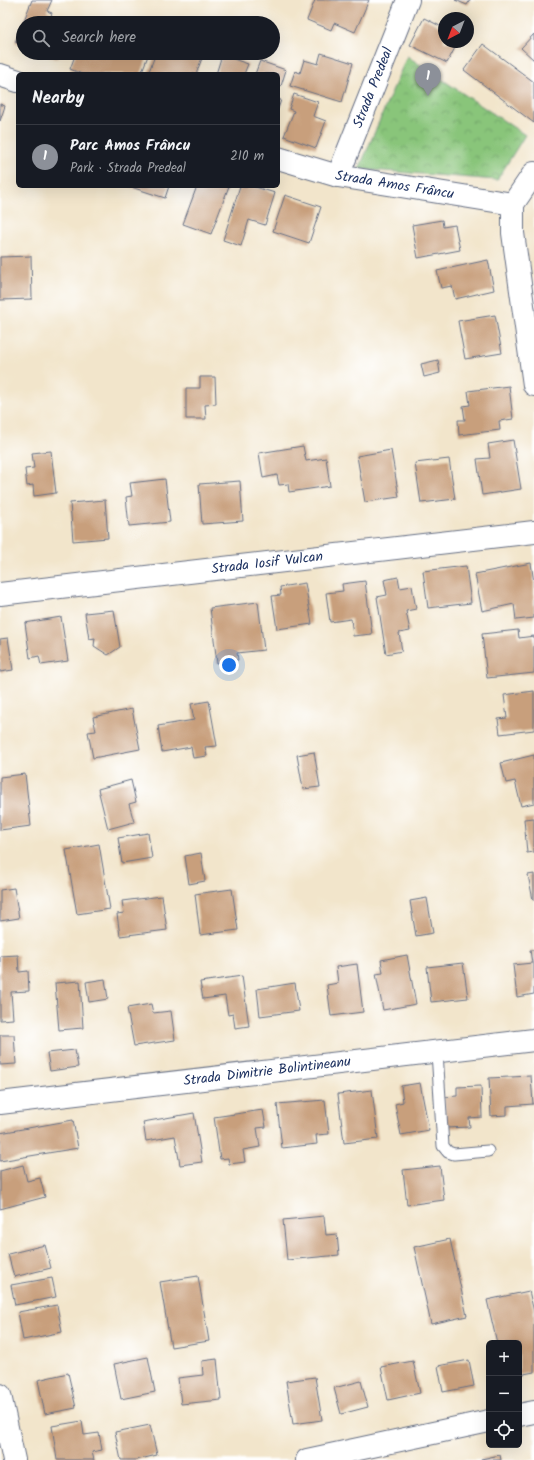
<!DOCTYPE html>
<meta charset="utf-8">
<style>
:root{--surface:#171b24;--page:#20242c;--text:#f1f3f6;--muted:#9ea1a6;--line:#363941;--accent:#8c9099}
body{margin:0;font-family:Kalam,sans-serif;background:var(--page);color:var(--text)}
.controls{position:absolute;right:12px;bottom:12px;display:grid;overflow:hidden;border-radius:6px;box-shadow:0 4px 16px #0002}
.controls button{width:36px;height:36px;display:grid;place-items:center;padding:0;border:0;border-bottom:1px solid var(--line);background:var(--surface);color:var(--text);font:20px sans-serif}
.compass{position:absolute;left:438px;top:12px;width:36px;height:36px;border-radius:50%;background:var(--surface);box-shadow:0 4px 16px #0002;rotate:222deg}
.you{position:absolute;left:229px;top:665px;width:14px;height:14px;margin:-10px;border:3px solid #fff;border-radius:50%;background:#1a73e8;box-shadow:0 0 0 6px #1a73e833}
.badge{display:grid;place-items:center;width:26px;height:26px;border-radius:50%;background:var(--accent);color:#fff;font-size:13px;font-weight:700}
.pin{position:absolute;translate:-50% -33px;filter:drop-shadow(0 1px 2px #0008)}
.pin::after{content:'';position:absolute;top:21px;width:14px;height:12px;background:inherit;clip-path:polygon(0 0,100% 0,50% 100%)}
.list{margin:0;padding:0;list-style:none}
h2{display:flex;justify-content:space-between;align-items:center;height:52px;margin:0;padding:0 16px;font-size:17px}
h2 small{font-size:13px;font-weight:400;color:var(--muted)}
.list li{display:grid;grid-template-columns:26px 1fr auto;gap:12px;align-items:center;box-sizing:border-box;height:64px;padding:0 16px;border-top:1px solid var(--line)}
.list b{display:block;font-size:15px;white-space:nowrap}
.list p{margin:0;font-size:13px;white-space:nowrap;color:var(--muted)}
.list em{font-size:13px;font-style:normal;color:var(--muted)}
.icon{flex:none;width:22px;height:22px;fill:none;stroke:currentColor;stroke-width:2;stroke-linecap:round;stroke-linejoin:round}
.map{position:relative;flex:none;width:534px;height:1460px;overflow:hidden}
.search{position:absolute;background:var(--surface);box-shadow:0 4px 16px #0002;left:16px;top:16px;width:264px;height:44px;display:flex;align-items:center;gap:10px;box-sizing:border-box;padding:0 14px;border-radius:22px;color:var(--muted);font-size:15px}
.panel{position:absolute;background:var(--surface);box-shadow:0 4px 16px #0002;left:16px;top:72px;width:264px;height:116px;border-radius:6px}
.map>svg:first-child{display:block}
</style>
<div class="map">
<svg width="534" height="1460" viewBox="0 0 534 1460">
<defs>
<pattern id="park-crowns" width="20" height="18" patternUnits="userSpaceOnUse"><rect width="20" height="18" fill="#89c57a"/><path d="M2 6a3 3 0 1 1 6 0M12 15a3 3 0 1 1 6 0" fill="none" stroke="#6fa067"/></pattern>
</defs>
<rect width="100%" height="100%" fill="#fff"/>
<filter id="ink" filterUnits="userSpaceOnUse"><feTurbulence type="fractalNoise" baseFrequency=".025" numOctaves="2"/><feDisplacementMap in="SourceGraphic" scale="8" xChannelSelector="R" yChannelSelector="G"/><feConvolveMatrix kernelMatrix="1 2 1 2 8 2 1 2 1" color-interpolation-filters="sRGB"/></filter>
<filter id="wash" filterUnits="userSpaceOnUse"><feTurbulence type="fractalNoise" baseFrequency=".012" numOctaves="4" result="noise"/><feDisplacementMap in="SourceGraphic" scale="16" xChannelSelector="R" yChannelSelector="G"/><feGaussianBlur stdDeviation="0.9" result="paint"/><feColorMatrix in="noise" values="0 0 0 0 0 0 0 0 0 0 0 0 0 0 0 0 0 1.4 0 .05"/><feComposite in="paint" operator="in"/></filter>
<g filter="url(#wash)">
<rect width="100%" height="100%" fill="#f2e5cb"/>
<polygon fill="url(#park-crowns)" stroke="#527a6c" points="407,56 525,135 497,180 359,169"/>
<g id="blocks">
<g fill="#c89f7b">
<polygon points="32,0 52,0 47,11 52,13 49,23 23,23"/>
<polygon points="315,0 369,0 355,32 334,23 331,30 307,20"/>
<polygon points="455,0 470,0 467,5"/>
<polygon points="424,18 444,28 444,42 458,42 447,63 410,45"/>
<polygon points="88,19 99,23 87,23"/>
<polygon points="23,23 23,45 15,42"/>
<polygon points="534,34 534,60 521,48"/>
<polygon points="483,44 534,82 534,123 464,70"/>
<polygon points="43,53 59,53 57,59"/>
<polygon points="76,53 149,53 141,74 82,74 70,69"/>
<polygon points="156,53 204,53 196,74 148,74"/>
<polygon points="321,53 353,63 342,102 290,86 295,71 300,73 304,60 318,64"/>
<polygon points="222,55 248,64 244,74 216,74"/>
<polygon points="260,61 286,70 281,86 278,85 278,74 255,74"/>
<polygon points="294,94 318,102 313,116 326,121 316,148 284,136 294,111 289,109"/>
<polygon points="278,99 281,100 278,109"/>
<polygon points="0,104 5,106 0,121"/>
<polygon points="128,186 169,186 165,198"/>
<polygon points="197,186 229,186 211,234 183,224"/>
<polygon points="240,186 252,186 275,193 265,225 249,220 241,246 223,240"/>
<polygon points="285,195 321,207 309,243 273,231"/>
<polygon points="442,220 443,227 455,225 460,250 418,258 412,225"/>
<polygon points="31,256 32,299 0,300 0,257"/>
<polygon points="488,260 494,290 455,299 452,286 441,288 437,271"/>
<polygon points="495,315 502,353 465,359 458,321"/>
<polygon points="438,360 440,373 424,377 421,364"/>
<polygon points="200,377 215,377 216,404 205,405 206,419 186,419 186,388 200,388"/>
<polygon points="509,386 513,419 499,421 500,430 459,435 458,420 465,420 463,406 470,405 468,391"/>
<polygon points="513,440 521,489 482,495 477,459 490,458 488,444"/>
<polygon points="303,446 306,461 326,458 330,486 289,492 288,484 279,485 277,475 263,478 259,453"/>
<polygon points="391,450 399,497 365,502 357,456"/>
<polygon points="51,451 56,493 34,496 33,485 27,486 25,469 34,468 32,453"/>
<polygon points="449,459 455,499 421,503 415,463"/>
<polygon points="165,479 170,522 129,526 126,497 132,496 130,483"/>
<polygon points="240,481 243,521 202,524 199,484"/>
<polygon points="105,500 108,538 73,541 70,503"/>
<polygon points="531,563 534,582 534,618 516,620 514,604 482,611 475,574"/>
<polygon points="466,566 471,603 428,608 423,571"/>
<polygon points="398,577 400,588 412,586 416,609 406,611 410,631 399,633 402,651 386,654 377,597 387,595 384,580"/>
<polygon points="365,581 372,634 353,636 351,619 330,622 326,593 343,591 342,584"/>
<polygon points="305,583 312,624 277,629 272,596 281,595 280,587"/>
<polygon points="258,602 264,650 237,653 238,660 217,663 210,608"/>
<polygon points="114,610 120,647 108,655 94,646 95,638 89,639 85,613"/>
<polygon points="61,617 68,661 41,665 39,656 30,658 25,623"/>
<polygon points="518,630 519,638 534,636 534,673 487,678 482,634"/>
<polygon points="8,638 13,670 0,672 0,639"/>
<polygon points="534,691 534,730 500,734 498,719 507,718 504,695"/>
<polygon points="209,701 217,746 205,747 207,756 193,758 191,747 162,752 158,726 194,720 191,704"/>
<polygon points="132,709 140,749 93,758 88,732 96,731 93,717"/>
<polygon points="314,752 320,787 303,789 297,755"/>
<polygon points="534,755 534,803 521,806 515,781 506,783 501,763"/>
<polygon points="25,774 31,826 0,830 0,777"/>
<polygon points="131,780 136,802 129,804 134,822 108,829 98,789"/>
<polygon points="534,818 534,852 527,853 524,819"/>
<polygon points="148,833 152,858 122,863 118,838"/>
<polygon points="99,844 110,909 77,914 66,850"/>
<polygon points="201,853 205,881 189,884 185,856"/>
<polygon points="534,874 534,900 533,900 528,875"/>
<polygon points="14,888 19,918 0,921 0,890"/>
<polygon points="232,889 238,930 200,935 195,894"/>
<polygon points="162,896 167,930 120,936 117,914 124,913 122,901"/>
<polygon points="427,898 433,933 416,936 410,901"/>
<polygon points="530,950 534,950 534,994 517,997 513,965 532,963"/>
<polygon points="18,955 19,972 28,971 29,991 11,992 13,1019 0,1020 0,956"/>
<polygon points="407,955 416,1004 383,1010 376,974 383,973 381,960"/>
<polygon points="463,963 468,998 431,1002 427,967"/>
<polygon points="357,964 363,1012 331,1016 327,985 338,983 336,967"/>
<polygon points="242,976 249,1026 235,1028 233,1014 228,1015 225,996 203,999 200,982"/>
<polygon points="105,979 108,999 89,1002 86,982"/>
<polygon points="80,981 83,1028 59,1030 55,983"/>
<polygon points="295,983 299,1011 260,1016 257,989"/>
<polygon points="151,1004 153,1013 171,1011 175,1040 134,1046 127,1008"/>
<polygon points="0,1035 14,1035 16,1064 0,1065"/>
<polygon points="75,1050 78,1067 50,1071 47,1053"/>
<polygon points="531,1076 533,1104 507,1106 507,1115 491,1116 489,1078"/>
<polygon points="420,1083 429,1130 401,1135 395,1104 403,1102 401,1086"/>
<polygon points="481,1086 482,1117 469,1118 470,1127 446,1128 444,1097 457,1096 457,1087"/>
<polygon points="372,1090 378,1139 344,1143 338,1094"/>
<polygon points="325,1100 329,1134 316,1135 317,1144 282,1148 277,1104"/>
<polygon points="263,1110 266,1127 257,1128 260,1147 243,1150 245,1162 229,1164 228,1158 220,1159 214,1117"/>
<polygon points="194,1113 202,1162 180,1165 175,1136 146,1141 143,1122"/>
<polygon points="73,1120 78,1148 0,1161 0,1133"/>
<polygon points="23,1165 27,1181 40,1178 45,1197 0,1209 0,1171"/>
<polygon points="440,1166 444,1200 407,1205 403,1170"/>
<polygon points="324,1216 326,1235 337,1234 339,1255 287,1260 283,1220"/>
<polygon points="450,1239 467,1316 431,1324 414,1247"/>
<polygon points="45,1245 51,1268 14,1277 8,1254"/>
<polygon points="198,1276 209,1341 171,1347 160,1282"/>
<polygon points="52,1278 56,1297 15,1305 11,1285"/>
<polygon points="529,1291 534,1312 534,1372 519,1375 519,1343 497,1343 487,1300"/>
<polygon points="57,1305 62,1332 23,1340 18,1312"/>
<polygon points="148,1357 155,1392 121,1399 114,1364"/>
<polygon points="217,1359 221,1400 181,1404 178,1378 203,1375 202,1361"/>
<polygon points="469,1360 474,1386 443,1392 438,1366"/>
<polygon points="413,1361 420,1393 388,1400 381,1367"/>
<polygon points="68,1373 76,1408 45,1414 38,1380"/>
<polygon points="315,1377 322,1420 293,1424 286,1381"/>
<polygon points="361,1381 368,1407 341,1414 334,1388"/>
<polygon points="82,1421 84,1435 99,1433 102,1450 92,1452 94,1460 57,1460 52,1426"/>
<polygon points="150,1425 157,1455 136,1460 121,1460 115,1432"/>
<polygon points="500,1455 501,1460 481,1460 481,1459"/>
</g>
</g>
</g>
<g filter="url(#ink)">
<use href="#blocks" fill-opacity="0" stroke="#666f84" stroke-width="1"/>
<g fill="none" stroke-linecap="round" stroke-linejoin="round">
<g stroke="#666f84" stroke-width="13">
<polyline id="service" points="437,1052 443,1146 448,1152 454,1154 488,1151"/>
</g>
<g stroke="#666f84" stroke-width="24">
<g id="minor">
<polyline points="0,75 18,81"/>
<path id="s1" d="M278,158L338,176L513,204"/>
<path id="s2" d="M338,176L408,0"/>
<polyline points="513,204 513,233 534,385"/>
<polyline points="513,204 534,173"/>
<path id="s3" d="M0,594L534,532"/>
<path id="s4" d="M0,1103L534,1040"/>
<polyline points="0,1395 14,1460"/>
<polyline points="519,1415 534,1412"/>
<polyline points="307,1460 489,1421"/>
</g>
</g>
<use href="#service" stroke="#fff" stroke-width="11"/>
<use href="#minor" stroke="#fff" stroke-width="22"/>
</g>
</g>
<g text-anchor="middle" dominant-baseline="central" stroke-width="3" stroke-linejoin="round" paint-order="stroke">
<g font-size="14" fill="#1b2f5e" stroke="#fff">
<text stroke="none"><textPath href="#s2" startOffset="95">Strada Predeal</textPath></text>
<text stroke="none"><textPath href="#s1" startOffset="120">Strada Amos Frâncu</textPath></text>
<text stroke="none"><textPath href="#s3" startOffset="269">Strada Iosif Vulcan</textPath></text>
<text stroke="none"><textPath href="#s4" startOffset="269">Strada Dimitrie Bolintineanu</textPath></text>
</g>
</g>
</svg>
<div class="controls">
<button>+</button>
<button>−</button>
<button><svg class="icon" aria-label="locate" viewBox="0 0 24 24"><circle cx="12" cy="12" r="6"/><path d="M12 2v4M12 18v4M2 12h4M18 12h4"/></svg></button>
</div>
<svg class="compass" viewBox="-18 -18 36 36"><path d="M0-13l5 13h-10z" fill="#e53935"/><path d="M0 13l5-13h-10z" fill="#9ea1a6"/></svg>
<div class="you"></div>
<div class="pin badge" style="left:428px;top:96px">1</div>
<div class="search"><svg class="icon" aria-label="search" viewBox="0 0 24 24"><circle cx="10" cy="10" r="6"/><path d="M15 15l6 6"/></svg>Search here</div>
<section class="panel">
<h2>Nearby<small></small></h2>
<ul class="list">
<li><span class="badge">1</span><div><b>Parc Amos Frâncu</b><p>Park · Strada Predeal</p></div><em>210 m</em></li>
</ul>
</section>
</div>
